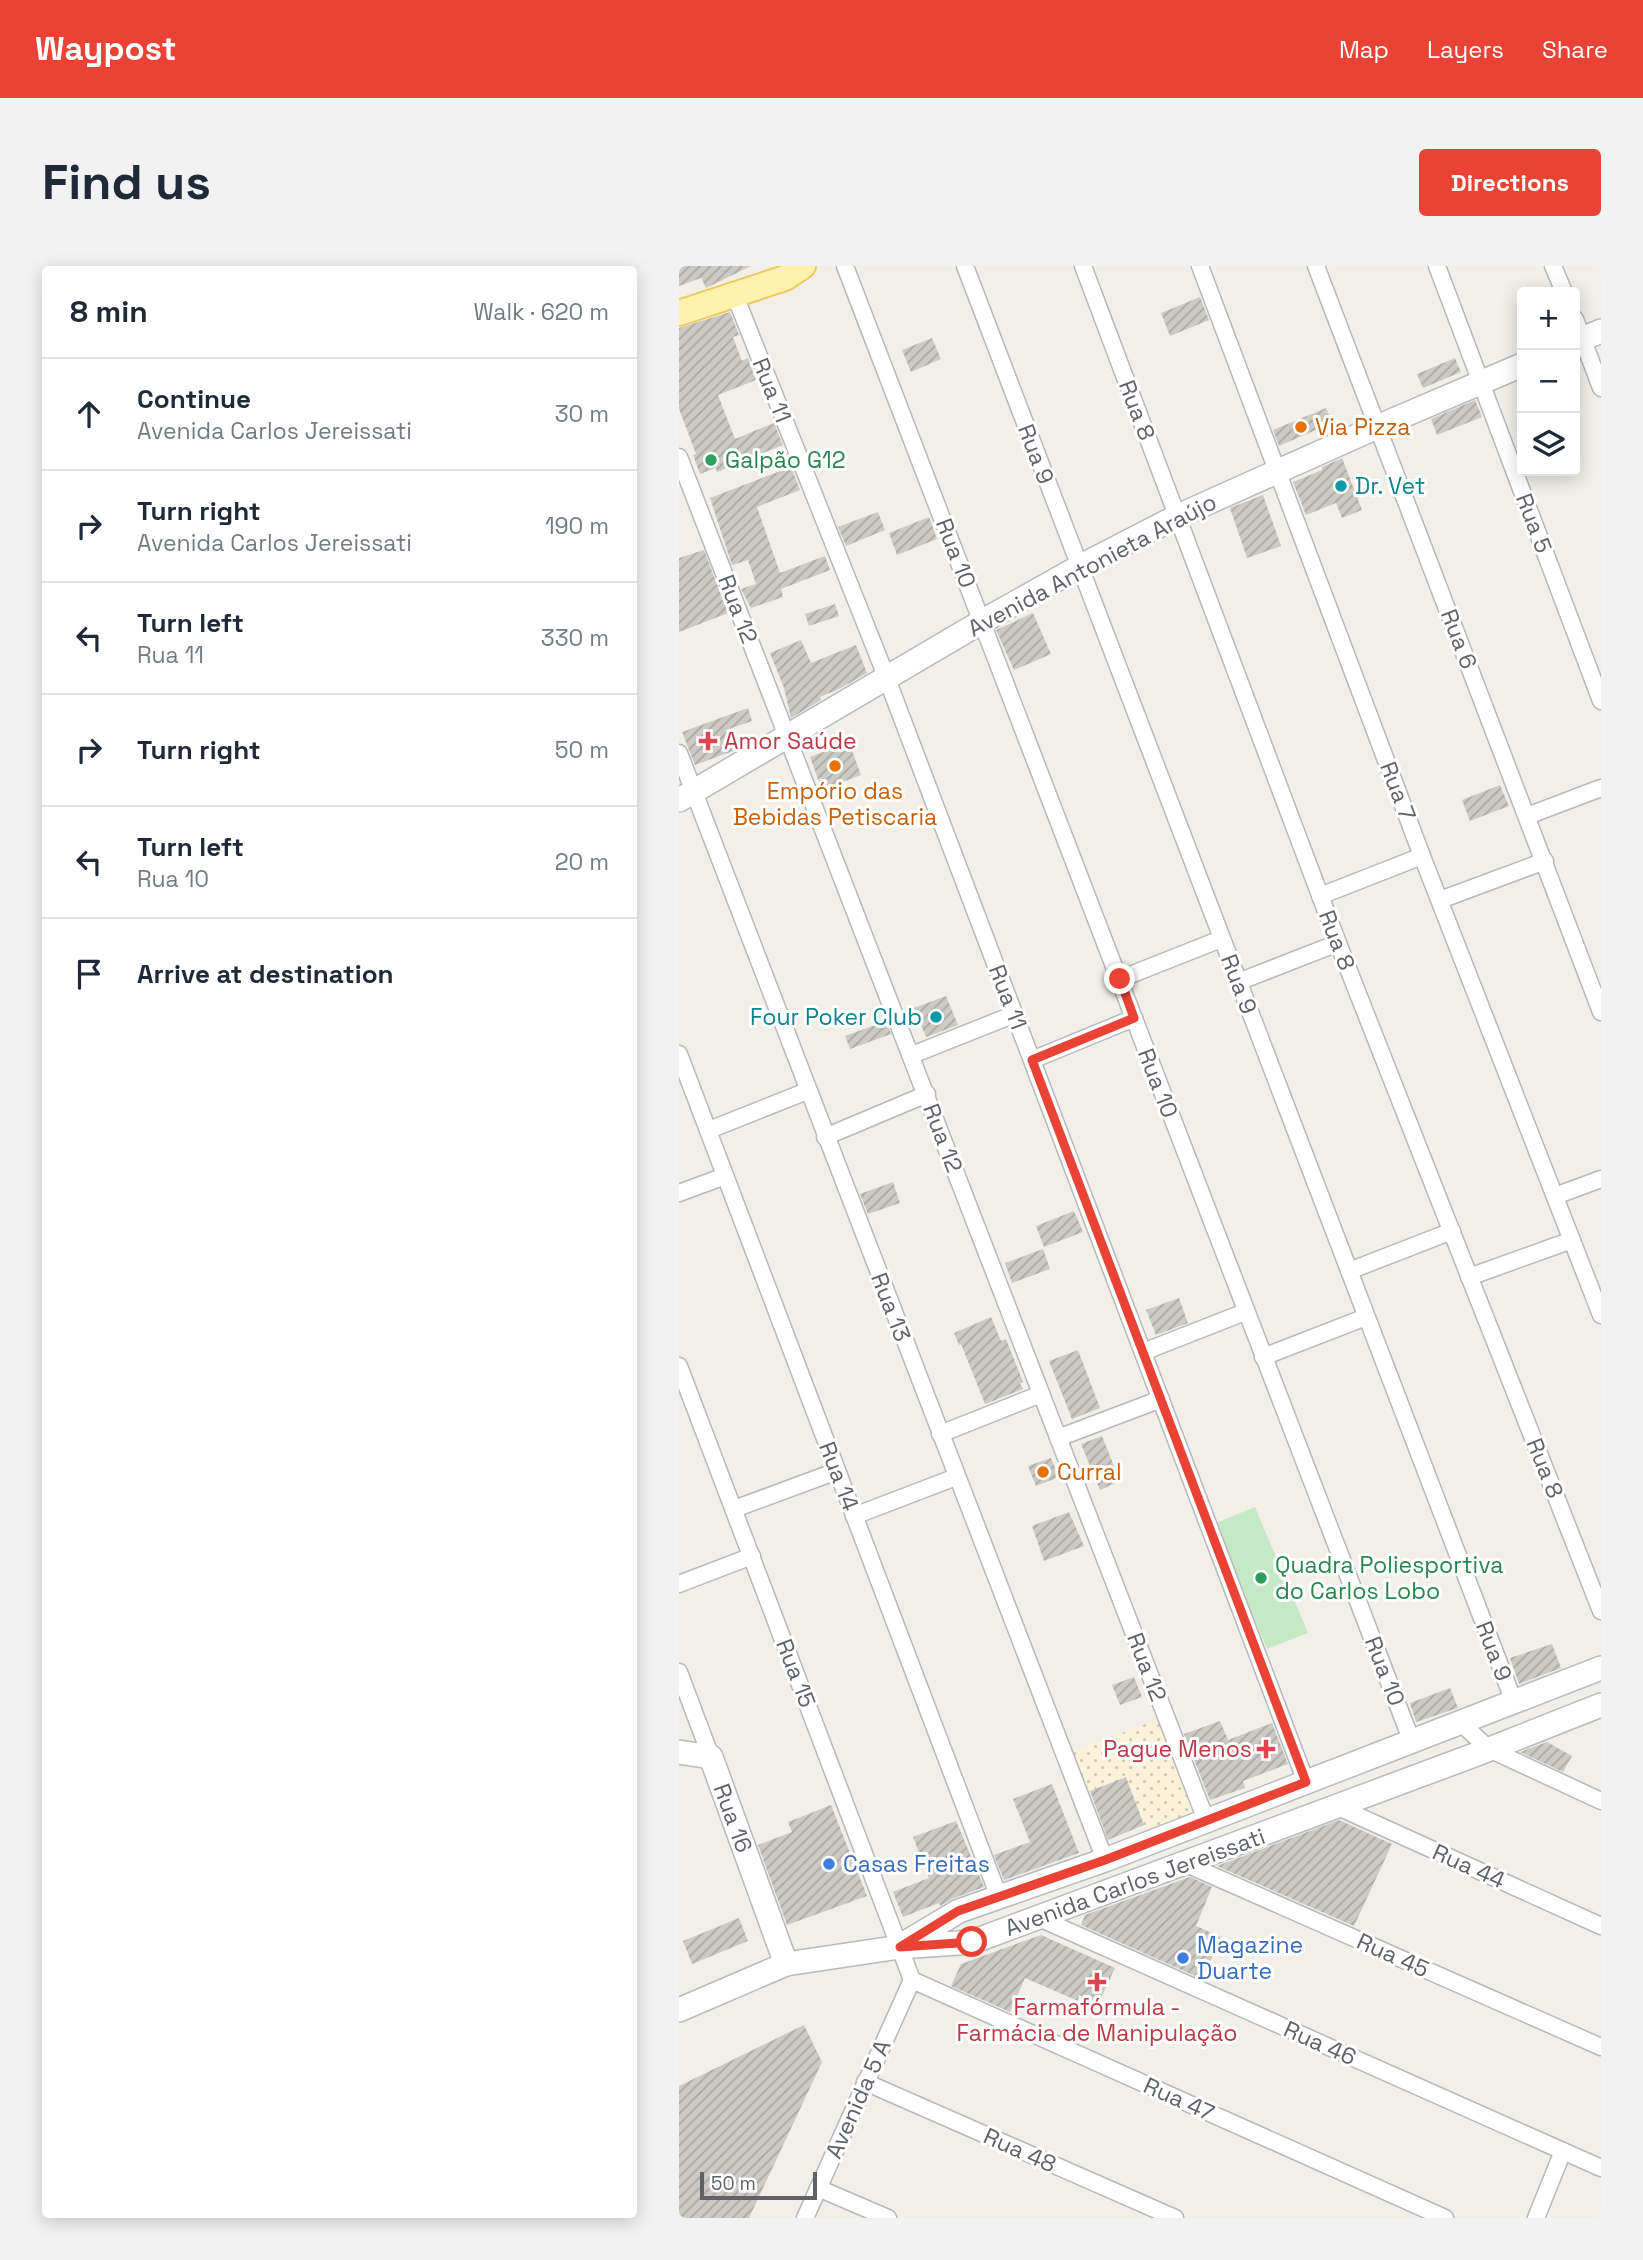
<!DOCTYPE html>
<meta charset="utf-8">
<style>
:root{--surface:#fff;--page:#f2f2f3;--text:#1f2937;--muted:#747a83;--line:#e0e1e3;--accent:#ea4335}
body{margin:0;font-family:"Space Grotesk",sans-serif;background:var(--page);color:var(--text)}
.controls{position:absolute;right:21px;top:21px;display:grid;overflow:hidden;border-radius:7px;box-shadow:0 4px 18px #0003}
.controls button{width:63px;height:63px;display:grid;place-items:center;padding:0;border:0;border-bottom:2px solid var(--line);background:var(--surface);color:var(--text);font:35px sans-serif}
.scale{position:absolute;left:21px;bottom:18px;width:117px;box-sizing:border-box;padding-left:7px;border:4px solid #5f6368;border-top:0;font-size:19px;line-height:24px;white-space:nowrap;color:#5f6368;-webkit-text-stroke:5px #fff;paint-order:stroke}
.stop{position:absolute;width:21px;height:21px;margin:-16px;border:5px solid #ea4335;border-radius:50%;background:#fff}
.stop.end{background:#ea4335;border-color:#fff;box-shadow:0 2px 7px #0008}
.list{margin:0;padding:0;list-style:none}
h2{display:flex;justify-content:space-between;align-items:center;height:91px;margin:0;padding:0 28px;font-size:30px}
h2 small{font-size:23px;font-weight:400;color:var(--muted)}
.list li{display:grid;grid-template-columns:46px 1fr auto;gap:21px;align-items:center;box-sizing:border-box;height:112px;padding:0 28px;border-top:2px solid var(--line)}
.list b{display:block;font-size:26px;white-space:nowrap}
.list p{margin:0;font-size:23px;white-space:nowrap;color:var(--muted)}
.list em{font-size:23px;font-style:normal;color:var(--muted)}
.icon{flex:none;width:38px;height:38px;fill:none;stroke:currentColor;stroke-width:2;stroke-linecap:round;stroke-linejoin:round}
.map{position:relative;flex:none;width:922px;height:1952px;overflow:hidden;border-radius:7px}
header{display:flex;align-items:center;gap:42px;box-sizing:border-box;height:98px;padding:0 35px;background:var(--accent);color:#fff}
header strong{font-size:33px}
nav{display:flex;gap:38px;margin-inline-start:auto;font-size:24px}
.intro{display:flex;align-items:center;justify-content:space-between;box-sizing:border-box;height:168px;padding:0 42px}
h1{margin:0;font-size:49px}
.button{padding:18px 32px;border-radius:7px;background:var(--accent);color:#fff;font-size:24px;font-weight:700}
main{display:flex;gap:42px;padding:0 42px}
aside{flex:1;background:var(--surface);border-radius:7px;box-shadow:0 4px 18px #0003}
.map>svg:first-child{display:block}
</style>
<header>
<strong>Waypost</strong>
<nav><a>Map</a><a>Layers</a><a>Share</a></nav>
</header>
<div class="intro"><h1>Find us</h1><a class="button">Directions</a></div>
<main>
<aside>
<h2>8 min<small>Walk · 620 m</small></h2>
<ul class="list">
<li><svg class="icon" aria-label="ahead" viewBox="0 0 24 24"><path d="M12 20V5M6 11l6-6 6 6"/></svg><div><b>Continue</b><p>Avenida Carlos Jereissati</p></div><em>30 m</em></li>
<li><svg class="icon" aria-label="right" viewBox="0 0 24 24"><path d="M7 20v-9h11M14 6l5 5-5 5"/></svg><div><b>Turn right</b><p>Avenida Carlos Jereissati</p></div><em>190 m</em></li>
<li><svg class="icon" aria-label="left" viewBox="0 0 24 24"><path d="M17 20v-9H6M10 6l-5 5 5 5"/></svg><div><b>Turn left</b><p>Rua 11</p></div><em>330 m</em></li>
<li><svg class="icon" aria-label="right" viewBox="0 0 24 24"><path d="M7 20v-9h11M14 6l5 5-5 5"/></svg><div><b>Turn right</b></div><em>50 m</em></li>
<li><svg class="icon" aria-label="left" viewBox="0 0 24 24"><path d="M17 20v-9H6M10 6l-5 5 5 5"/></svg><div><b>Turn left</b><p>Rua 10</p></div><em>20 m</em></li>
<li><svg class="icon" aria-label="arrive" viewBox="0 0 24 24"><path d="M6 21V4h12l-3 4 3 4H6"/></svg><div><b>Arrive at destination</b></div></li>
</ul>
</aside>
<div class="map">
<svg width="922" height="1952" viewBox="0 0 922 1952">
<defs>
<pattern id="sand-dots" width="8" height="8" patternUnits="userSpaceOnUse" patternTransform="scale(1.75)"><rect width="8" height="8" fill="#fbf3d9"/><path d="M2 2h.1M6 6h.1" fill="none" stroke="#cec8b4" stroke-width="1.8" stroke-linecap="round"/></pattern>
<pattern id="building-hatch" width="6" height="6" patternUnits="userSpaceOnUse" patternTransform="scale(1.75)"><rect width="6" height="6" fill="#cccac5"/><path d="M-1 1l2-2M0 6l6-6M5 7l2-2" fill="none" stroke="#a9a8a4"/></pattern>
</defs>
<rect width="100%" height="100%" fill="#f1efe8"/>
<polygon fill="url(#sand-dots)" points="479,1453 515,1546 467,1565 447,1512 409,1526 394,1486"/>
<polygon fill="#c5e8c5" points="576,1241 629,1367 588,1383 535,1258"/>
<g fill="url(#building-hatch)">
<polygon points="0,0 72,0 27,22 22,12 0,20"/>
<polygon points="521,31 530,54 491,70 482,47"/>
<polygon points="51,46 60,69 54,71 63,95 69,92 77,114 39,129 56,173 95,157 104,179 38,206 37,202 21,208 14,189 17,188 0,143 0,62"/>
<polygon points="253,72 262,93 232,106 223,84"/>
<polygon points="776,92 782,106 744,122 738,108"/>
<polygon points="796,134 803,151 758,169 752,153"/>
<polygon points="647,142 653,157 600,180 594,164"/>
<polygon points="663,192 683,244 663,252 657,237 627,249 614,216 643,204 643,201"/>
<polygon points="112,201 121,224 78,241 101,307 146,290 151,304 102,323 104,331 72,342 62,323 77,318 69,294 53,299 31,232"/>
<polygon points="584,229 602,280 568,292 551,242"/>
<polygon points="199,246 206,264 167,280 159,261"/>
<polygon points="250,251 258,273 218,289 210,267"/>
<polygon points="25,284 49,347 0,366 0,292"/>
<polygon points="156,338 160,350 130,360 126,348"/>
<polygon points="354,347 372,388 335,404 317,364"/>
<polygon points="122,374 132,397 177,379 188,407 162,422 141,431 142,434 112,452 105,422 91,387"/>
<polygon points="69,442 73,455 47,464 54,485 16,499 3,466"/>
<polygon points="170,476 182,509 143,524 131,491"/>
<polygon points="821,519 830,540 791,555 783,534"/>
<polygon points="267,730 279,759 247,771 235,742"/>
<polygon points="207,755 212,768 171,783 166,770"/>
<polygon points="214,916 221,937 189,948 181,928"/>
<polygon points="395,945 404,966 365,981 357,960"/>
<polygon points="364,983 371,1003 333,1017 326,997"/>
<polygon points="500,1032 509,1057 477,1069 467,1044"/>
<polygon points="312,1051 322,1075 327,1073 344,1116 341,1117 344,1123 306,1138 282,1078 280,1079 275,1067"/>
<polygon points="399,1084 421,1142 393,1153 370,1095"/>
<polygon points="423,1170 441,1215 421,1224 402,1178"/>
<polygon points="372,1192 380,1211 357,1220 349,1200"/>
<polygon points="390,1246 405,1280 365,1295 353,1260"/>
<polygon points="873,1378 882,1402 840,1418 831,1392"/>
<polygon points="455,1411 463,1431 441,1439 433,1419"/>
<polygon points="771,1422 779,1442 737,1456 731,1437"/>
<polygon points="541,1455 549,1474 593,1457 609,1498 564,1515 566,1522 531,1534 505,1468"/>
<polygon points="868,1476 893,1490 884,1506 841,1486"/>
<polygon points="447,1511 465,1559 429,1574 411,1525"/>
<polygon points="373,1518 400,1587 325,1614 315,1589 351,1576 334,1533"/>
<polygon points="152,1539 188,1630 108,1659 79,1579 113,1566 109,1556"/>
<polygon points="660,1554 713,1578 675,1660 538,1600"/>
<polygon points="277,1555 305,1621 275,1632 261,1640 260,1637 224,1651 214,1626 250,1612 234,1571"/>
<polygon points="511,1611 533,1621 517,1660 542,1671 523,1713 402,1659 406,1649"/>
<polygon points="60,1652 69,1675 13,1698 4,1675"/>
<polygon points="362,1669 436,1702 419,1738 400,1729 399,1735 346,1712 331,1746 272,1720 282,1698"/>
<polygon points="125,1759 143,1796 70,1952 0,1952 0,1820"/>
</g>
<g fill="none" stroke-linecap="round" stroke-linejoin="round">
<g stroke="#b5b8bc" stroke-width="19">
<g id="street">
<polyline points="166,0 733,1476"/>
<polyline points="286,0 835,1436"/>
<polyline points="404,0 659,677 922,1345"/>
<polyline points="521,0 743,590 922,1049"/>
<polyline points="637,0 922,746"/>
<polyline points="758,0 922,435"/>
<polyline points="874,0 885,26"/>
<polyline points="55,27 205,405 627,1516"/>
<polyline points="896,53 922,122"/>
<polyline points="0,191 527,1554"/>
<polyline points="0,487 426,1594"/>
<polyline points="848,550 922,522"/>
<polyline points="641,630 743,590"/>
<polyline points="761,634 866,595"/>
<polyline points="441,713 542,673"/>
<polyline points="559,716 659,677"/>
<polyline points="0,788 320,1631"/>
<polyline points="233,789 336,748"/>
<polyline points="353,794 455,752"/>
<polyline points="30,864 128,825"/>
<polyline points="146,871 248,828"/>
<polyline points="0,927 46,910"/>
<polyline points="876,930 922,913"/>
<polyline points="670,1005 773,965"/>
<polyline points="790,1011 893,974"/>
<polyline points="464,1086 566,1046"/>
<polyline points="584,1091 687,1051"/>
<polyline points="0,1100 233,1714"/>
<polyline points="261,1168 362,1128"/>
<polyline points="379,1172 482,1133"/>
<polyline points="55,1243 158,1205"/>
<polyline points="175,1250 277,1211"/>
<polyline points="0,1318 73,1290"/>
<polyline points="0,1406 32,1491"/>
<polyline points="782,1457 810,1483 922,1535"/>
<polyline points="657,1540 922,1660"/>
<polyline points="505,1597 922,1781"/>
<polyline points="360,1652 922,1902"/>
<polyline points="233,1714 766,1952"/>
<polyline points="186,1816 496,1952"/>
<polyline points="139,1922 209,1952"/>
<polyline points="126,1952 233,1714"/>
<polyline points="857,1952 884,1885"/>
</g>
</g>
<g stroke="#b6babf" stroke-width="26">
<g id="secondary">
<polyline points="896,76 922,65"/>
<polyline points="0,534 304,355 400,301 499,250 698,161 843,99"/>
<polyline points="0,1486 32,1491 107,1698"/>
<polyline points="223,1679 280,1645 426,1594 922,1402"/>
<polyline points="0,1744 107,1698 221,1681 293,1676 798,1488 922,1439"/>
</g>
</g>
<g stroke="#f2c960" stroke-width="28">
<polyline id="primary" points="0,47 106,12 124,0"/>
</g>
<use href="#street" stroke="#fff" stroke-width="16"/>
<use href="#secondary" stroke="#fff" stroke-width="23"/>
<use href="#primary" stroke="#fff2af" stroke-width="24"/>
</g>
<g fill="none" stroke-linecap="round" stroke-linejoin="round">
<polyline stroke="#ea4335" stroke-width="9" points="293,1676 221,1681 279,1645 426,1594 627,1516 353,794 455,752 441,713"/>
</g>
<g fill="#e8710a" stroke="#fff" stroke-width="2.5">
<circle cx="622" cy="161" r="7"/>
<circle cx="156" cy="500" r="7"/>
<circle cx="364" cy="1206" r="7"/>
</g>
<g fill="#2e9e5b" stroke="#fff" stroke-width="2.5">
<circle cx="32" cy="194" r="7"/>
<circle cx="582" cy="1312" r="7"/>
</g>
<g fill="#0f9aa8" stroke="#fff" stroke-width="2.5">
<circle cx="662" cy="220" r="7"/>
<circle cx="257" cy="751" r="7"/>
</g>
<g fill="#e0444e" stroke="#fff" stroke-width="2.5">
<path d="M25.5 464.5h7v7h7v7h-7v7h-7v-7h-7v-7h7z"/>
<path d="M583.5 1472.5h7v7h7v7h-7v7h-7v-7h-7v-7h7z"/>
<path d="M414.5 1705.5h7v7h7v7h-7v7h-7v-7h-7v-7h7z"/>
</g>
<g fill="#3f7fe0" stroke="#fff" stroke-width="2.5">
<circle cx="150" cy="1598" r="7"/>
<circle cx="504" cy="1692" r="7"/>
</g>
<g text-anchor="middle" dominant-baseline="central" stroke-width="6" stroke-linejoin="round" paint-order="stroke">
<g font-size="23" fill="#5f6368" stroke="#fff">
<text transform="translate(93 124) rotate(68)">Rua 11</text>
<text transform="translate(458 144) rotate(69)">Rua 8</text>
<text transform="translate(357 188) rotate(69)">Rua 9</text>
<text transform="translate(855 257) rotate(69)">Rua 5</text>
<text transform="translate(277 287) rotate(69)">Rua 10</text>
<text transform="translate(413 299) rotate(-28)">Avenida Antonieta Araújo</text>
<text transform="translate(59 343) rotate(69)">Rua 12</text>
<text transform="translate(780 373) rotate(69)">Rua 6</text>
<text transform="translate(719 525) rotate(69)">Rua 7</text>
<text transform="translate(658 674) rotate(69)">Rua 8</text>
<text transform="translate(560 718) rotate(69)">Rua 9</text>
<text transform="translate(329 731) rotate(69)">Rua 11</text>
<text transform="translate(479 817) rotate(69)">Rua 10</text>
<text transform="translate(264 872) rotate(69)">Rua 12</text>
<text transform="translate(212 1041) rotate(69)">Rua 13</text>
<text transform="translate(866 1202) rotate(68)">Rua 8</text>
<text transform="translate(160 1210) rotate(69)">Rua 14</text>
<text transform="translate(815 1385) rotate(69)">Rua 9</text>
<text transform="translate(468 1401) rotate(69)">Rua 12</text>
<text transform="translate(706 1405) rotate(69)">Rua 10</text>
<text transform="translate(117 1407) rotate(69)">Rua 15</text>
<text transform="translate(54 1552) rotate(70)">Rua 16</text>
<text transform="translate(790 1600) rotate(24)">Rua 44</text>
<text transform="translate(456 1616) rotate(-20)">Avenida Carlos Jereissati</text>
<text transform="translate(714 1689) rotate(24)">Rua 45</text>
<text transform="translate(641 1777) rotate(24)">Rua 46</text>
<text transform="translate(179 1833) rotate(-66)">Avenida 5 A</text>
<text transform="translate(500 1833) rotate(24)">Rua 47</text>
<text transform="translate(341 1884) rotate(24)">Rua 48</text>
</g>
<g font-size="23" fill="#c56008" stroke="#fff" text-anchor="start">
<text x="636" y="161">Via Pizza</text>
<text x="156" y="525" text-anchor="middle">Empório das<tspan x="156" dy="26">Bebidas Petiscaria</tspan></text>
<text x="378" y="1206">Curral</text>
</g>
<g font-size="23" fill="#27864d" stroke="#fff" text-anchor="start">
<text x="46" y="194">Galpão G12</text>
<text x="596" y="1299">Quadra Poliesportiva<tspan x="596" dy="26">do Carlos Lobo</tspan></text>
</g>
<g font-size="23" fill="#0d838f" stroke="#fff" text-anchor="start">
<text x="676" y="220">Dr. Vet</text>
<text x="243" y="751" text-anchor="end">Four Poker Club</text>
</g>
<g font-size="23" fill="#be3a42" stroke="#fff" text-anchor="start">
<text x="45" y="475">Amor Saúde</text>
<text x="573" y="1483" text-anchor="end">Pague Menos</text>
<text x="418" y="1741" text-anchor="middle">Farmafórmula -<tspan x="418" dy="26">Farmácia de Manipulação</tspan></text>
</g>
<g font-size="23" fill="#366cbe" stroke="#fff" text-anchor="start">
<text x="164" y="1598">Casas Freitas</text>
<text x="518" y="1679">Magazine<tspan x="518" dy="26">Duarte</tspan></text>
</g>
</g>
</svg>
<div class="controls">
<button>+</button>
<button>−</button>
<button><svg class="icon" aria-label="layers" viewBox="0 0 24 24"><path d="M12 4l9 5-9 5-9-5zM3 14l9 5 9-5"/></svg></button>
</div>
<div class="scale">50 m</div>
<div class="stop" style="left:293px;top:1676px"></div>
<div class="stop end" style="left:441px;top:713px"></div>
</div>
</main>
